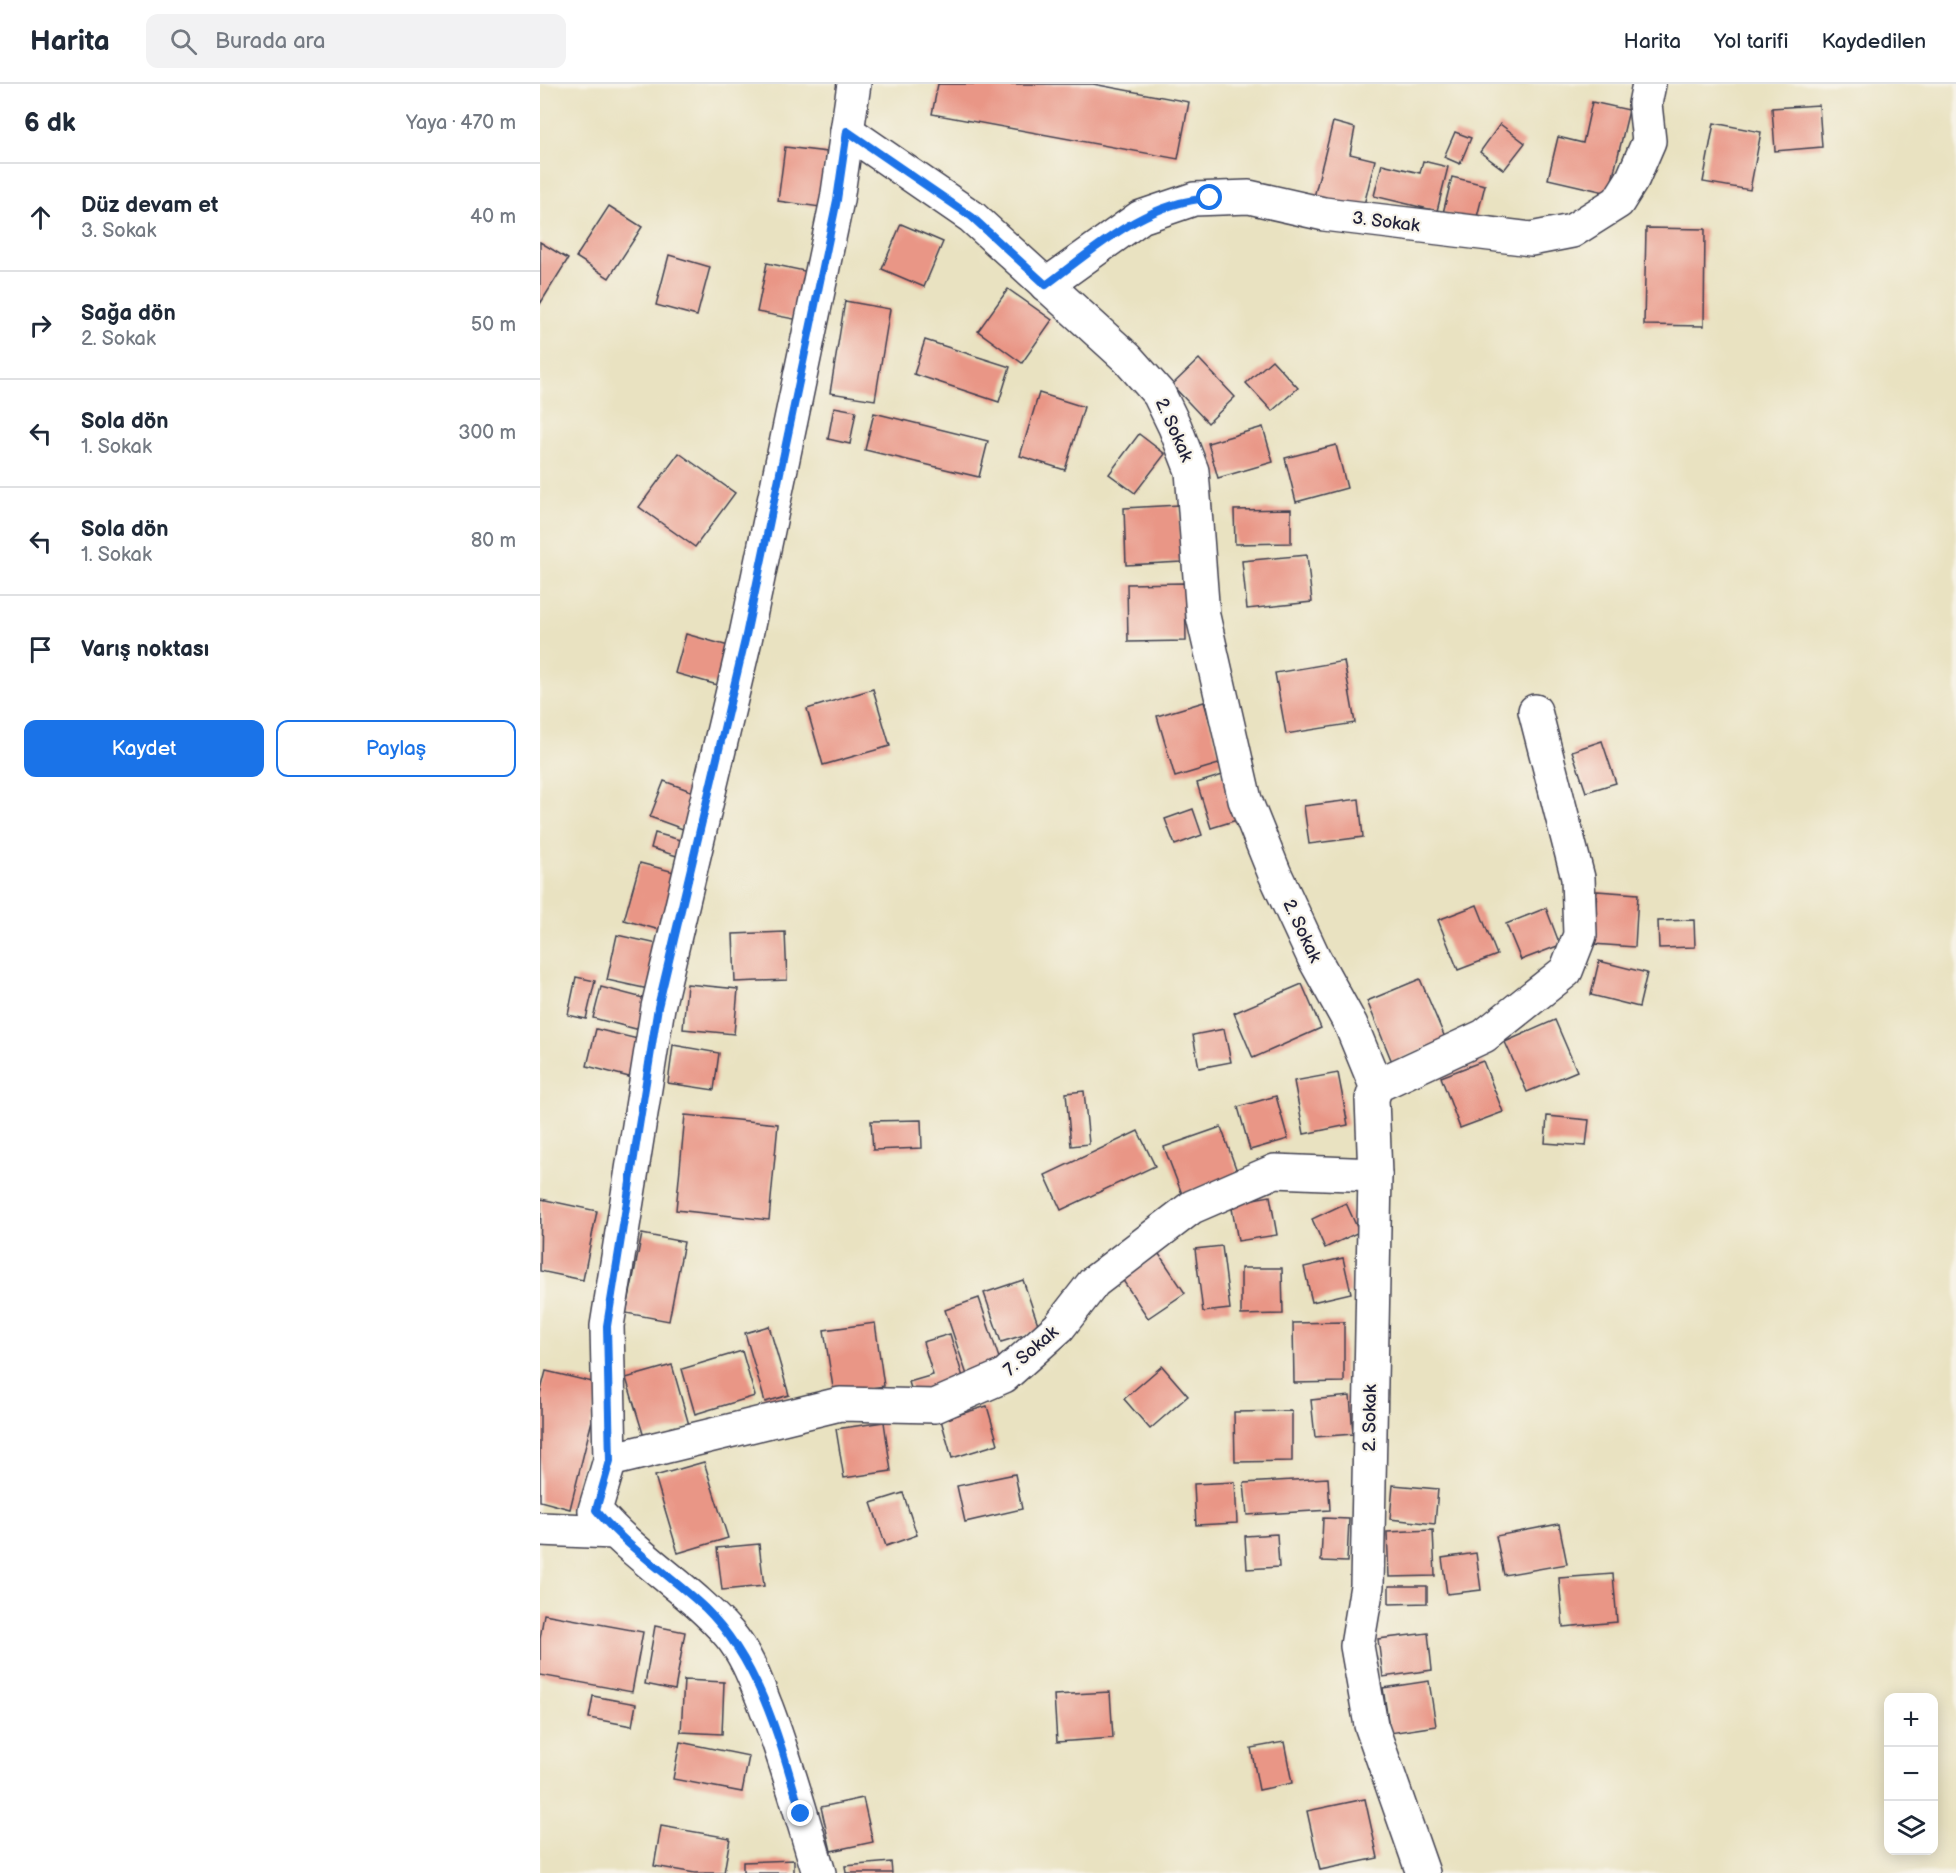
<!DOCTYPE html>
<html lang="tr">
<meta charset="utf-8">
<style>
:root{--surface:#fff;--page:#f2f2f3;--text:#1f2937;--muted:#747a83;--line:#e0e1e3;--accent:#1a73e8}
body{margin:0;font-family:"Balsamiq Sans",sans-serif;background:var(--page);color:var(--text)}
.controls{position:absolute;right:18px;bottom:18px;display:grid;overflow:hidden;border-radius:12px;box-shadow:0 3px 15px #0003}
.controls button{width:54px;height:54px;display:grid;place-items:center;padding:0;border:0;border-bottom:2px solid var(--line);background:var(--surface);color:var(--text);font:30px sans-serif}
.stop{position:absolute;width:18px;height:18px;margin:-14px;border:4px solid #1a73e8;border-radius:50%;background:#fff}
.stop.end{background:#1a73e8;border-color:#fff;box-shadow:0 2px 6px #0008}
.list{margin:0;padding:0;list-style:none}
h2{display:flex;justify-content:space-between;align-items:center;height:78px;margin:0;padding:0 24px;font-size:26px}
h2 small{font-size:20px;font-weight:400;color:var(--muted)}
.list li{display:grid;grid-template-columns:39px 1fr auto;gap:18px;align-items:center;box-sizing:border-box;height:108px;padding:0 24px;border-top:2px solid var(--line)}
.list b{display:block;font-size:22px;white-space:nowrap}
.list p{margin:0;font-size:20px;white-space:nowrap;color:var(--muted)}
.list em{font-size:20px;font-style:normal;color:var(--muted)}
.actions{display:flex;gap:12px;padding:18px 24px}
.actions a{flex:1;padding:14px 0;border:2px solid var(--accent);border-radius:12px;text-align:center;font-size:21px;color:var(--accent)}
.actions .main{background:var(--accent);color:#fff}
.icon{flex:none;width:33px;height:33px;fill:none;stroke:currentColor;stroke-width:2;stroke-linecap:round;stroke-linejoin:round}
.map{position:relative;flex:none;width:1416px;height:1789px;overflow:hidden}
header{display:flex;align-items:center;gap:36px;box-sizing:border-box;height:84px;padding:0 30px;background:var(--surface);border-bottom:2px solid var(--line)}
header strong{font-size:28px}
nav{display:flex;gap:33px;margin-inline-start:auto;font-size:21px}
.search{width:420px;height:54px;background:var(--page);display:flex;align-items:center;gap:15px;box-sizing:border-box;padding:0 21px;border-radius:12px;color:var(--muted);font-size:22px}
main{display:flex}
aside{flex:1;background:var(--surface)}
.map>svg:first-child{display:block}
</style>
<header>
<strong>Harita</strong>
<div class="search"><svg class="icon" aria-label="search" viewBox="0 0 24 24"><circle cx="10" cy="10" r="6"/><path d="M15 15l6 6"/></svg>Burada ara</div>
<nav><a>Harita</a><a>Yol tarifi</a><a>Kaydedilen</a></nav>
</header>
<main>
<aside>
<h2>6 dk<small>Yaya · 470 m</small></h2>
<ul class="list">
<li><svg class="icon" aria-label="ahead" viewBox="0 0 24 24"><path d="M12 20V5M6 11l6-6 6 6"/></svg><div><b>Düz devam et</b><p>3. Sokak</p></div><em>40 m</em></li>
<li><svg class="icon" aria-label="right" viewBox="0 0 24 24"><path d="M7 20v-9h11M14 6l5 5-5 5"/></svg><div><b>Sağa dön</b><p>2. Sokak</p></div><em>50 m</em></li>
<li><svg class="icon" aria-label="left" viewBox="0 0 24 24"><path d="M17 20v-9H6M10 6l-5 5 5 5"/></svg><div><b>Sola dön</b><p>1. Sokak</p></div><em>300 m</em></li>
<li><svg class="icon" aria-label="left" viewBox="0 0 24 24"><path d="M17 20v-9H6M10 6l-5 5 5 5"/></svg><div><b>Sola dön</b><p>1. Sokak</p></div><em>80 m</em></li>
<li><svg class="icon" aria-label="arrive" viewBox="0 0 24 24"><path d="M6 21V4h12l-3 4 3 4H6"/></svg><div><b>Varış noktası</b></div></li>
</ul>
<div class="actions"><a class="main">Kaydet</a><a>Paylaş</a></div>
</aside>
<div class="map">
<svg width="1416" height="1789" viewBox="0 0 1416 1789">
<rect width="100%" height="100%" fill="#f7f3e8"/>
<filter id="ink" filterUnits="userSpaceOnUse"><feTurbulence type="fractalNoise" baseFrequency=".0167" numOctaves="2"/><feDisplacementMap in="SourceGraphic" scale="12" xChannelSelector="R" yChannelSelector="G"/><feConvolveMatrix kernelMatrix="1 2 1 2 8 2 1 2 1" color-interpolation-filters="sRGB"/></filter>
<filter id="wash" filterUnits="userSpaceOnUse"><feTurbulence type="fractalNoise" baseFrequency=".008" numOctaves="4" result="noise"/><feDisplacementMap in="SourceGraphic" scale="24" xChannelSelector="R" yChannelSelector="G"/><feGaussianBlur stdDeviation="1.35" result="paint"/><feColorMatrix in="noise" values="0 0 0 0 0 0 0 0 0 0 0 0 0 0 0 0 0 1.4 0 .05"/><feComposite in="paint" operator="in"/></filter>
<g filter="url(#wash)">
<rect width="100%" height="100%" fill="#e9e2c1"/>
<g id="blocks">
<g fill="#e99686">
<polygon points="398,0 553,0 649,18 638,75 392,30"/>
<polygon points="1052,18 1089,26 1069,109 1008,95 1018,53 1043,59"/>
<polygon points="1279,21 1282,63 1235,67 1232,24"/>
<polygon points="793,38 815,44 810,70 835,76 823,125 774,113"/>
<polygon points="1174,39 1221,48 1210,106 1163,98"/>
<polygon points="960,40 985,59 964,86 940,68"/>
<polygon points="915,48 931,54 920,80 904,73"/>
<polygon points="245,63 287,68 280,123 238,117"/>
<polygon points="883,77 908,83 897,127 834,112 842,80 880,89"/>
<polygon points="912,93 945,101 936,137 903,129"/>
<polygon points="69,122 102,143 69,194 36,173"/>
<polygon points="361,140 403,158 384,203 342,185"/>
<polygon points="1106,144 1165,145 1164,242 1104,241"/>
<polygon points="0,158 28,175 0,220"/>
<polygon points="129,171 170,183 157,232 116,221"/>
<polygon points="227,179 269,188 259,236 217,228"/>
<polygon points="468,205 512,236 482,279 438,247"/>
<polygon points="305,217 350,225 335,316 290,309"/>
<polygon points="385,256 470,283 459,318 374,290"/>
<polygon points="659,275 695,313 668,339 632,301"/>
<polygon points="732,276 758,304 732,327 706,299"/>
<polygon points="499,309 544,323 525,386 480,372"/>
<polygon points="294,323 316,327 310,360 288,355"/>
<polygon points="334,329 448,357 439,393 325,366"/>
<polygon points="723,343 733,378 678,394 668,359"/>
<polygon points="599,350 625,370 595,409 569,390"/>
<polygon points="796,361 807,404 756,418 745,374"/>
<polygon points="139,369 195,409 155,463 99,423"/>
<polygon points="639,421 642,478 586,481 584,424"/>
<polygon points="751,425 751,459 695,460 694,426"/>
<polygon points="767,471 772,518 707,525 702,477"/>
<polygon points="645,499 646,557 588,558 587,500"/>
<polygon points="146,550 192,563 181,602 135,589"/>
<polygon points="804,577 815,639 746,650 735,589"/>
<polygon points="333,605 350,662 283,681 267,625"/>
<polygon points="664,618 682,679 635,693 617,632"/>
<polygon points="1062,657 1076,699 1046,708 1032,667"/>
<polygon points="686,690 700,735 671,744 657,699"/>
<polygon points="124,697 164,712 151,748 110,733"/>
<polygon points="819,715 823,753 769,760 764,722"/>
<polygon points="653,725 662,751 635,761 625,735"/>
<polygon points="115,749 144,757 140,773 111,764"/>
<polygon points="100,779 142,790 127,848 84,836"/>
<polygon points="1057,807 1098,810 1095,863 1053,860"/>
<polygon points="937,821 957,871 918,886 898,836"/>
<polygon points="1006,824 1020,861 981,876 966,840"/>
<polygon points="1154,836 1155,863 1119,864 1118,837"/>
<polygon points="245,848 247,896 195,898 193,850"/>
<polygon points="77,851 122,861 113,906 67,896"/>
<polygon points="1059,877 1107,889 1099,923 1051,911"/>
<polygon points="36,893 55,897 46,935 28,931"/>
<polygon points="880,895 906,956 852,978 827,917"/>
<polygon points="147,900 198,905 194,950 143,945"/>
<polygon points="762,900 781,944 713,974 694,929"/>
<polygon points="61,903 107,915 100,946 53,934"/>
<polygon points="1015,936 1037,987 987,1008 965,958"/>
<polygon points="56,945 102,956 93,994 47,982"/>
<polygon points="684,945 691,978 659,984 653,951"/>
<polygon points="133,961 179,969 174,1006 128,999"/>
<polygon points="943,977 963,1028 920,1044 901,993"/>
<polygon points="798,989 808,1041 764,1050 754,997"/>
<polygon points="544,1007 549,1060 531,1062 526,1009"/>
<polygon points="736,1012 748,1055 710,1066 698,1023"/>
<polygon points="145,1031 238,1040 229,1136 136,1126"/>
<polygon points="1007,1032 1049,1036 1046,1062 1005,1059"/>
<polygon points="381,1036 382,1064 333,1066 331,1037"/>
<polygon points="681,1043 698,1090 642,1110 624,1063"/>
<polygon points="598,1047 615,1082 521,1126 505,1091"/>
<polygon points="730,1112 737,1151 698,1157 691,1119"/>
<polygon points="1,1115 57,1127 43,1196 0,1187"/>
<polygon points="806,1119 819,1148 785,1164 772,1135"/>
<polygon points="102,1150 144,1158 129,1237 86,1229"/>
<polygon points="682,1162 690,1225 663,1228 655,1165"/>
<polygon points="619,1170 645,1209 608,1234 582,1195"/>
<polygon points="803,1174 811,1209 772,1218 764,1183"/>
<polygon points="701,1184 742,1184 743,1230 701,1231"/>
<polygon points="483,1196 500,1246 461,1258 444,1209"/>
<polygon points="439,1214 462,1283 428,1294 405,1226"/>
<polygon points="804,1238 804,1298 754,1299 753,1239"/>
<polygon points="335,1239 344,1302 294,1310 284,1246"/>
<polygon points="229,1242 249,1311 225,1318 205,1249"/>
<polygon points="410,1250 425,1300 374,1314 369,1298 393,1291 383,1258"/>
<polygon points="202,1267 215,1312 155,1330 142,1285"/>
<polygon points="132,1281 149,1341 104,1353 86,1294"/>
<polygon points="622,1282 648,1312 610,1345 584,1315"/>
<polygon points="6,1287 61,1300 30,1425 0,1417 0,1310"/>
<polygon points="810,1312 813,1350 775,1353 771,1316"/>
<polygon points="447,1322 458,1360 412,1374 401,1336"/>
<polygon points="752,1327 752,1377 695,1378 694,1328"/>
<polygon points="344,1338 351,1387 304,1394 296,1345"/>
<polygon points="164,1378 188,1454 138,1469 115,1392"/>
<polygon points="475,1390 482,1425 425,1438 417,1402"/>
<polygon points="788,1394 790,1426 707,1431 704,1399"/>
<polygon points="695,1398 697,1439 656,1441 654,1400"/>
<polygon points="853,1401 898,1405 895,1440 850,1435"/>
<polygon points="363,1409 377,1451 346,1462 331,1419"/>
<polygon points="783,1434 809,1435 807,1478 781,1477"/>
<polygon points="1019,1440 1027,1480 964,1491 956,1452"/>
<polygon points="893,1446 895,1492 849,1493 847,1448"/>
<polygon points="737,1450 739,1483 707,1485 705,1452"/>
<polygon points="219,1460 224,1502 182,1506 177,1464"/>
<polygon points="936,1469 941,1506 907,1510 902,1474"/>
<polygon points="1073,1490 1077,1538 1023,1543 1019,1494"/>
<polygon points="849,1502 887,1502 887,1519 849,1520"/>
<polygon points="4,1530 103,1548 92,1608 0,1591 0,1555"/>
<polygon points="115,1542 145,1548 135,1606 105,1600"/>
<polygon points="888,1549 892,1586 843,1593 838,1555"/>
<polygon points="144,1596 184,1598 182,1650 141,1648"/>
<polygon points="889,1597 896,1642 850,1649 843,1604"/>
<polygon points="570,1608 573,1654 517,1658 514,1611"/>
<polygon points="53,1612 96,1620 92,1642 49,1634"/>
<polygon points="140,1658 209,1672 202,1708 133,1695"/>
<polygon points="744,1658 752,1699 719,1706 711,1664"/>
<polygon points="323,1714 333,1758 291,1767 281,1723"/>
<polygon points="825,1715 838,1774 780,1786 767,1727"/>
<polygon points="121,1742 190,1754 184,1789 155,1789 114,1782"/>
<polygon points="254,1776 254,1789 203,1789 203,1778"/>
<polygon points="351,1778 352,1789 306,1789 305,1782"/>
</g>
</g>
</g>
<g filter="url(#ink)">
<use href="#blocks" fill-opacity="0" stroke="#403f4f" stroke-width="1.5"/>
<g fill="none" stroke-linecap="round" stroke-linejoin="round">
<g stroke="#403f4f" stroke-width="36">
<g id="minor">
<polyline points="307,47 432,133 587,274 619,310 635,343 652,387 663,532 705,716 734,788 774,874 811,941 836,1002 832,1015 835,1091 827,1502 817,1562 831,1641 883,1789"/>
<polyline points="506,201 601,133 654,115 709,113 784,130 991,155 1032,147 1078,118 1093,94 1109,57 1105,20 1109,0"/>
<polyline points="836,1002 944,952 1026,887 1040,851 1038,794 995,627"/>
<polyline points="70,1376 300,1320 395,1322 464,1292 519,1243 554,1198 652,1123 735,1087 835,1091"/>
<polyline points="0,1445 74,1448"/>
<path d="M279,1789C262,1734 247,1678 226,1623C216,1598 207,1571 189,1550C149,1504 94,1473 55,1426L70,1376L67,1242L118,923L205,556L297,116L314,0"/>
</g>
</g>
<use href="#minor" stroke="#fff" stroke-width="33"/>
</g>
</g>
<g fill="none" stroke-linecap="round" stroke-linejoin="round" filter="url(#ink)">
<path stroke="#1a73e8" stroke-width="8" d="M261,1730C240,1657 220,1578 165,1524C129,1490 87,1464 56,1426L70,1377L67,1242L118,923L205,556L297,116L307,47L432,133L506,201C556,164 605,118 670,114"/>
</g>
<g text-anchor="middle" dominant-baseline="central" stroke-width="4.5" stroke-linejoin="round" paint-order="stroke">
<g font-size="18" fill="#22223b" stroke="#f7f3e8">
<text transform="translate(846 138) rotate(7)">3. Sokak</text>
<text transform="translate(634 346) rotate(66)">2. Sokak</text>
<text transform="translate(762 847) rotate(65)">2. Sokak</text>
<text transform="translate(491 1267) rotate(-41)">7. Sokak</text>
<text transform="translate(830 1334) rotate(-89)">2. Sokak</text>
</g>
</g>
</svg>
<div class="controls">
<button>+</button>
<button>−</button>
<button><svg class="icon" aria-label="layers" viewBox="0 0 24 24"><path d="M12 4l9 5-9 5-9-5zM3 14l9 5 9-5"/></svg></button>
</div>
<div class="stop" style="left:670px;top:114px"></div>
<div class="stop end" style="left:261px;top:1730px"></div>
</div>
</main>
